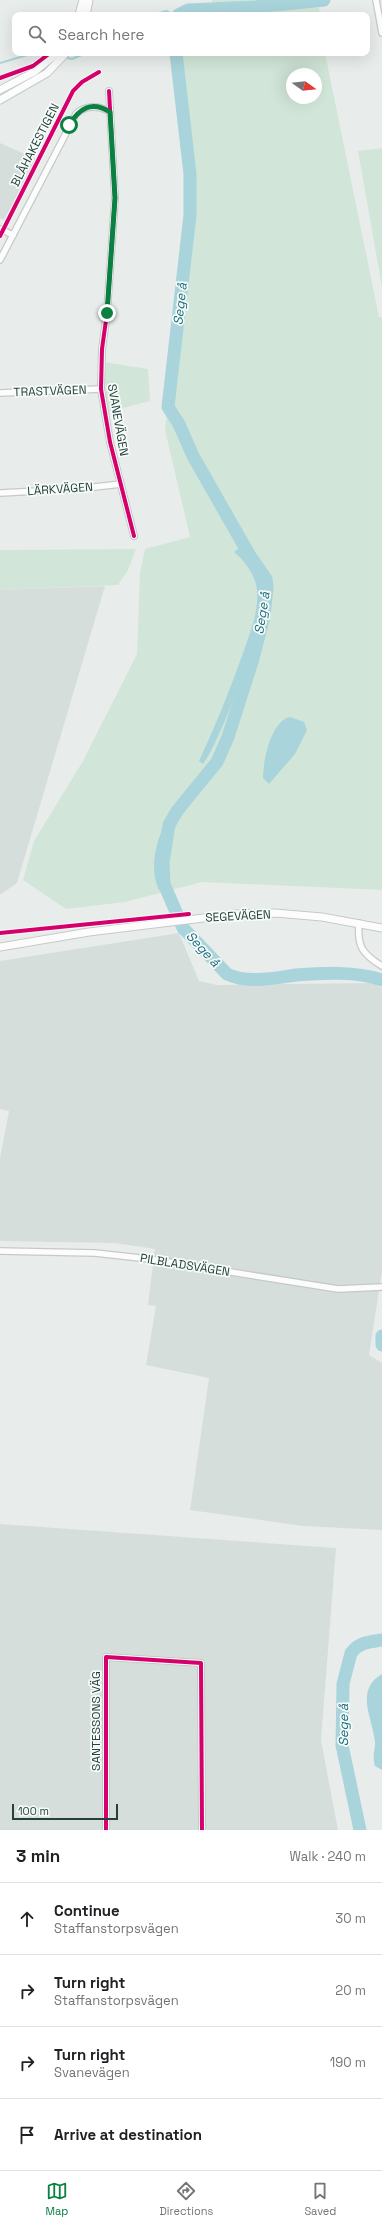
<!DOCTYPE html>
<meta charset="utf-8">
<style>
:root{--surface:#fff;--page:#f2f2f2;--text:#202124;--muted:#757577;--line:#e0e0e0;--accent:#0b8043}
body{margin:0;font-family:"Space Grotesk",sans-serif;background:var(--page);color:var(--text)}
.compass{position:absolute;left:286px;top:68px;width:36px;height:36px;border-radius:50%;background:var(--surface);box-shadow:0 4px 16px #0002;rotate:105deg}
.scale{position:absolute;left:12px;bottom:10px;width:106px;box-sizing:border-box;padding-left:4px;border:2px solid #24423a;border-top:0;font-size:11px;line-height:14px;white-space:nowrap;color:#24423a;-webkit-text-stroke:3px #f7fbf9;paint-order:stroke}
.stop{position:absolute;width:12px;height:12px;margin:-9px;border:3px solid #0b8043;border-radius:50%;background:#fff}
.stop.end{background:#0b8043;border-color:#fff;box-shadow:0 1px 4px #0008}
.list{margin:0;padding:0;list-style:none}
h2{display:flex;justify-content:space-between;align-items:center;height:52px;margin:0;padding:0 16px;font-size:17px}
h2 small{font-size:13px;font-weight:400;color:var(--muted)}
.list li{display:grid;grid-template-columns:26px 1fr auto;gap:12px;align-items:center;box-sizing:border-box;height:72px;padding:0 16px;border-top:1px solid var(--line)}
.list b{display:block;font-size:15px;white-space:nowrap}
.list p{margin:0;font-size:13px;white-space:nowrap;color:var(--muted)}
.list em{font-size:13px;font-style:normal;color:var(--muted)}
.icon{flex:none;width:22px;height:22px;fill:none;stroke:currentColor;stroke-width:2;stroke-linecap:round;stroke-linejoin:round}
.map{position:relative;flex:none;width:382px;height:1830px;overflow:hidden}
.search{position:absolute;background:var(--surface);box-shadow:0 4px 16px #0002;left:12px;right:12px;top:12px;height:44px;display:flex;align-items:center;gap:10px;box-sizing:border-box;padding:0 14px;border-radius:8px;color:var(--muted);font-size:15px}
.sheet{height:340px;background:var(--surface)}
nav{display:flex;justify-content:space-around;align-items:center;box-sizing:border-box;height:56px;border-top:1px solid var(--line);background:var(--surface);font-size:11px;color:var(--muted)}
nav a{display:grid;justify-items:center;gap:2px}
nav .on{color:var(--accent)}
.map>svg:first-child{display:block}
</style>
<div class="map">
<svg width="382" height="1830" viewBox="0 0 382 1830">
<rect width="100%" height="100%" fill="#e8edeb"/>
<g fill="#d6dedb">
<polygon points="0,143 36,159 4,220 0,218"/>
<polygon points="105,586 17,883 0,895 0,590"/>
<polygon points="179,933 199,981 217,985 372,983 382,988 382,1271 369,1355 382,1363 382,1530 303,1526 190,1510 209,1378 146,1365 156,1306 148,1305 155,1249 115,1243 0,1241 0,1158 9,1111 0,1109 0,961"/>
<polygon points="0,1524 336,1548 321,1740 338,1830 0,1830"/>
</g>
<g fill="#d1e6d8" fill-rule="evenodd">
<polygon points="212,0 318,0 320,15 178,15 188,10 211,9"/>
<path d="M176,53H325L379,317H382V890L202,882L125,902L66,909L23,880L34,841L83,761L137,654L140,573L145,549L190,537L165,430L190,215V174ZM292,74H316V98H292Z"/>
<polygon points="382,148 382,287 358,151"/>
<polygon points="104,362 148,369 150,401 107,412"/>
<polygon points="136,549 128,570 118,585 0,590 0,550"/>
</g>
<g fill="#a9d4db">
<path d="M240,547C246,557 260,569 262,580C270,609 222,740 203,764L199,761C215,727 229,692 242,656C249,635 259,613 257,590C256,576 245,561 234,552Z"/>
<path d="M290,717L304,722L307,730L295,754L269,784L263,778C263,760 271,721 290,717Z"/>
<path d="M177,802L180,804C162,831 154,859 162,890H159C146,861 161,827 177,802Z"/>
<path d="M382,1674V1770L375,1766C372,1754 375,1752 375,1742C373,1719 354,1690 382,1674Z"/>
</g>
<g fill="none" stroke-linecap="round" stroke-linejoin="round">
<g stroke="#a9d4db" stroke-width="2">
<polyline points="153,15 166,11 175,15"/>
<polyline points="64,57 72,59 86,53"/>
<polyline points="0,63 34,53"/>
</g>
<g stroke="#a9d4db" stroke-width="13">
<polyline points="178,15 188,10 255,7 324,0"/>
<path d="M176,53L190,174V215L168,407L179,424L193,456L250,556L266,579L267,588L264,616L252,662L228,737L217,762L177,811L169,825L163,862L164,884L183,928L227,974C247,984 275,978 296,975C323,973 356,971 382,980"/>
<polyline points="382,1336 382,1345"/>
<path d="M360,1830L342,1745L343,1684L351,1653C359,1642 370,1642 382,1640"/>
</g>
<g stroke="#c5cac8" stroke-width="8">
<g id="minor">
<polyline points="376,0 382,33"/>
<polyline points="109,91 115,198 107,313 102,349 101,389 110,442 134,536"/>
<polyline points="0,229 13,235"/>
<path d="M0,260L76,114C85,105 99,105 110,112"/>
<polyline points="0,393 101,389"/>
<polyline points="0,493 77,489 121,484"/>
<path d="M359,923C357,946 362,954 382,966"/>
<polyline points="0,1251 95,1253 149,1259 338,1289 382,1287"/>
<polyline points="106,1830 106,1657 201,1663 202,1830"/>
</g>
</g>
<g stroke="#c5cac8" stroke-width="9">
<g id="tertiary">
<polyline points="79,15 83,0"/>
<polyline points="86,15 89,0"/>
<polyline points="0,90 34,72 57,53"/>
<polyline points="0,100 47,73 66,53"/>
<polyline points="0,947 89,932 236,914 275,913 322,917 382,928"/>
</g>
</g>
<use href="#minor" stroke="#fcfcfc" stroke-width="5.5"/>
<use href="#tertiary" stroke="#fcfcfc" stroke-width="7"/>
<g stroke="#f7fbf9" stroke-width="6">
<g id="cycleway">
<polyline points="0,78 33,66 50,53"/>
<polyline points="109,91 115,198 107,313 102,349 101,389 110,442 134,536"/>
<polyline points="0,236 73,91 82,82 99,72"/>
<polyline points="0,933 189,914"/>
<polyline points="106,1830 106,1657 201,1663 202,1830"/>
</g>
</g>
<use href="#cycleway" stroke="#d6006c" stroke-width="4"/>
</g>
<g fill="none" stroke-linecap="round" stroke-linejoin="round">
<path stroke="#0b8043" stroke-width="5" d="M69,125C79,109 91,100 110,112L115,198L107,313"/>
</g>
<g text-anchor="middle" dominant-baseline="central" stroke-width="3.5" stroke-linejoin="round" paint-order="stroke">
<g font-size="12" fill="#24423a" stroke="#f7fbf9">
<text transform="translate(35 145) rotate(-63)">BLÅHAKESTIGEN</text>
<text transform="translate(50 391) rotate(-2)">TRASTVÄGEN</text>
<text transform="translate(118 420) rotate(80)">SVANEVÄGEN</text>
<text transform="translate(60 489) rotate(-4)">LÄRKVÄGEN</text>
<text transform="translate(238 916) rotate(-3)">SEGEVÄGEN</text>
<text transform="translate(185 1265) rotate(9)">PILBLADSVÄGEN</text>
<text transform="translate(96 1721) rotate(-90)">SANTESSONS VÄG</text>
</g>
<g font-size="13" font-style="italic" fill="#1c6f80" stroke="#f7fbf9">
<text transform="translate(180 304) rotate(-84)">Sege å</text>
<text transform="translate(262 613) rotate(-81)">Sege å</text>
<text transform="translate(203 949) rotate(47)">Sege å</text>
<text transform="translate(343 1725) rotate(-90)">Sege å</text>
</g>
</g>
</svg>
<svg class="compass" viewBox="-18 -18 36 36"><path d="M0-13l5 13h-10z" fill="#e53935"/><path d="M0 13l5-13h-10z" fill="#757577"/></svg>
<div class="scale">100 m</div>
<div class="stop" style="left:69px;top:125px"></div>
<div class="stop end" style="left:107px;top:313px"></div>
<div class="search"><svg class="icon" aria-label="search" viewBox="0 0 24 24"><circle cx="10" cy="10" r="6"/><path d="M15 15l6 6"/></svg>Search here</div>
</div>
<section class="sheet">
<h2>3 min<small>Walk · 240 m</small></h2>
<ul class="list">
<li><svg class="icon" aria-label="ahead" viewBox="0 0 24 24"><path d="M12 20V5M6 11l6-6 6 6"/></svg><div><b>Continue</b><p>Staffanstorpsvägen</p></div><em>30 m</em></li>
<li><svg class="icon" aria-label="right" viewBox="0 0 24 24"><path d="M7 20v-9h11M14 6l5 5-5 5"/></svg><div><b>Turn right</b><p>Staffanstorpsvägen</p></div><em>20 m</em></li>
<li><svg class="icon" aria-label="right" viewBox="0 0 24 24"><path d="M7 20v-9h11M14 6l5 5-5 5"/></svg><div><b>Turn right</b><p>Svanevägen</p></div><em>190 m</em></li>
<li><svg class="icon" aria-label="arrive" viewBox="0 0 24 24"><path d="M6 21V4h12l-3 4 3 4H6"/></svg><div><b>Arrive at destination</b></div></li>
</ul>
</section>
<nav>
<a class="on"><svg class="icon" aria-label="map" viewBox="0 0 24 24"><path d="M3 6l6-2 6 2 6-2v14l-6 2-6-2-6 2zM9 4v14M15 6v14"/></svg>Map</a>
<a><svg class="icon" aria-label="directions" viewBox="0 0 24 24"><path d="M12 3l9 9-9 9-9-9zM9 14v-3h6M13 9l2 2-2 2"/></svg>Directions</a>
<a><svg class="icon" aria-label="saved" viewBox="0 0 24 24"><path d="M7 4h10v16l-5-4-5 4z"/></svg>Saved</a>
</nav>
